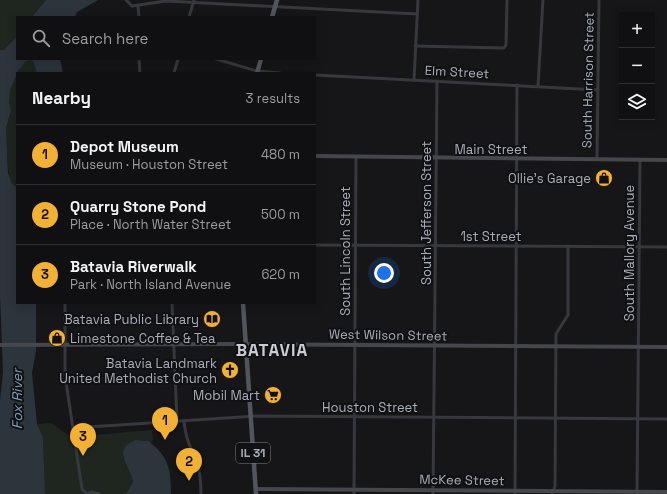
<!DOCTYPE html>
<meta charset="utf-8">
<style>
:root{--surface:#101012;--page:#1e1e20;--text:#f1f3f6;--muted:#9c9d9f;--line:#303032;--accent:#f2b134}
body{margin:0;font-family:"Space Grotesk",sans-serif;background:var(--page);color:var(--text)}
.controls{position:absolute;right:12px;top:12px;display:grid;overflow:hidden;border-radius:0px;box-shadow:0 2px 10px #0003}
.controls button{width:36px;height:36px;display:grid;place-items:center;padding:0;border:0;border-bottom:1px solid var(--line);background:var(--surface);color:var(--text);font:20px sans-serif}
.you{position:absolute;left:384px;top:273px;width:14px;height:14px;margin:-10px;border:3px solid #fff;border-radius:50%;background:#1a73e8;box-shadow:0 0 0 6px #1a73e833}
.badge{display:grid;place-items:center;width:26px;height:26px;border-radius:50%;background:var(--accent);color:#111;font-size:13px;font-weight:700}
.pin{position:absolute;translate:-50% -33px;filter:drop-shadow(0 1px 2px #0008)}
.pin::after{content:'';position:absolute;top:21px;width:14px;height:12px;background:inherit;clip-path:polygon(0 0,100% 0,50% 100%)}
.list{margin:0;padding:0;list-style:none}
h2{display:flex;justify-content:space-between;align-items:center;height:52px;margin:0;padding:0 16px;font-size:17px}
h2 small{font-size:13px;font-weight:400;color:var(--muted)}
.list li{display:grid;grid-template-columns:26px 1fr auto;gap:12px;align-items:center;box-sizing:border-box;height:60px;padding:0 16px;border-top:1px solid var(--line)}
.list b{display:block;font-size:15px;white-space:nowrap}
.list p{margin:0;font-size:13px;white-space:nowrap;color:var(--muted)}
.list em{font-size:13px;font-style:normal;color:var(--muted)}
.icon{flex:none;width:22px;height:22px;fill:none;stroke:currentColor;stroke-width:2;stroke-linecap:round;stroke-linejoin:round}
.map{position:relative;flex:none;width:667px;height:494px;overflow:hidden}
.search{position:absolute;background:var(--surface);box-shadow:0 2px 10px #0003;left:16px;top:16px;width:300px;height:44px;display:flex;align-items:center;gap:10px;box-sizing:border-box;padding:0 14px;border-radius:0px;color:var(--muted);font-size:15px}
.panel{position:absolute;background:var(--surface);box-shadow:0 2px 10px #0003;left:16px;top:72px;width:300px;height:232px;border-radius:0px}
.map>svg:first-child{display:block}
</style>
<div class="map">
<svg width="667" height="494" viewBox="0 0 667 494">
<rect width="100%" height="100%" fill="#161618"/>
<g fill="#1e261f">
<polygon points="0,0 46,0 32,17 17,17 17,36 4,50 0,50"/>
<path d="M30,60L33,61L37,73H17V188C14,185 11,182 10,178C8,174 6,134 6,129C7,122 11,117 11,111C10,107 9,105 9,102C9,88 15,64 30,60Z"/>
<path d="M51,423L71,437L152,430L153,440L151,443C145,439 139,439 133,442C112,454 131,466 133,482L126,494H45L43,437L37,424Z"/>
</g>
<g fill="#2c353c">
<polygon points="46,0 98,0 77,12 75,17 32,17"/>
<polygon points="17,36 17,59 60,59 63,73 37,73 33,61 30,60 25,62 18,71 10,90 9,103 11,111 6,128 8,173 12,183 17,188 17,303 36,303 36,351 32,373 37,424 43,437 45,494 0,494 0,400 3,372 0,294 0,50 4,50"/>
<path d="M136,440L148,441C169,456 171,471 171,494H126L133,482C131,466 110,450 136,440Z"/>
</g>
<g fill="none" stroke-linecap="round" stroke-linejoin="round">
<g stroke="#37383d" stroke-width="3">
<polyline points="126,0 132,6 166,1 417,14"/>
<polyline points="138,6 139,17"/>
<polyline points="189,17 194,0"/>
<polyline points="415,46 504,48 506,45 507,0"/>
<polyline points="139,59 140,73"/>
<polyline points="216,59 257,71 280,73"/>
<polyline points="174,73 178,59"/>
<polyline points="315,75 598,90"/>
<polyline points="414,80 418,0"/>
<polyline points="538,86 543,0"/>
<polyline points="597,159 599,0"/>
<polyline points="315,245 667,247"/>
<polyline points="65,303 65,375 82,489 87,494"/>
<polyline points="172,303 177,421"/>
<path d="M184,421C186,439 189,444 196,460C200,471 201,482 201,494"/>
<polyline points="73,428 257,416 667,419"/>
<polyline points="87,494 92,492 99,494"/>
<polyline points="354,494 356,157"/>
<polyline points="433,494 437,81"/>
<polyline points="515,494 517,85"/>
<polyline points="552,494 555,486 556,334 568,315 568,246"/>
<polyline points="637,494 640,160"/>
</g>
<g stroke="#45474d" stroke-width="4">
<polyline points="315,156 667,160"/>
<polyline points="0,345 233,344 667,347"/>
<polyline points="256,489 667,492"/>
</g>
<g stroke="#53555c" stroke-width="4.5">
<polyline points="272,17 277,0"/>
<polyline points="257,73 261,59"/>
<polyline points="243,303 256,494"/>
</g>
</g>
<defs>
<g id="shop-disc" transform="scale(0.9)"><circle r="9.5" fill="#f2b134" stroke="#111113"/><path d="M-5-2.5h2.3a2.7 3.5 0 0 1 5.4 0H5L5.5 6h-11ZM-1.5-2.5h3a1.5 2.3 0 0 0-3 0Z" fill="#111"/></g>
<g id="library-disc" transform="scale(0.9)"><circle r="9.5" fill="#f2b134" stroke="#111113"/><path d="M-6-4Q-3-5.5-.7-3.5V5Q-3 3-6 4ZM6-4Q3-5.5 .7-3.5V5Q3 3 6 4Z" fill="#111"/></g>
<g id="church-disc" transform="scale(0.9)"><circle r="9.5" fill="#f2b134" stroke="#111113"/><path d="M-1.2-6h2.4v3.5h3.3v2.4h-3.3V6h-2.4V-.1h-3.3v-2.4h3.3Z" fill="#111"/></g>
<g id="supermarket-disc" transform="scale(0.9)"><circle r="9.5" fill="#f2b134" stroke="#111113"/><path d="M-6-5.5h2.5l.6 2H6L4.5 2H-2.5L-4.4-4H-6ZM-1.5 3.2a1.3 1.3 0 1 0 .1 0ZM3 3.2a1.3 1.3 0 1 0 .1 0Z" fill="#111"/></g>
</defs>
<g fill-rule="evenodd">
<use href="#shop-disc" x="604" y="178"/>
<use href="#library-disc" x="212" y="319"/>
<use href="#shop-disc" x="57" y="338"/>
<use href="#church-disc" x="230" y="370"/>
<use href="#supermarket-disc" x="273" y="395"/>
</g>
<g text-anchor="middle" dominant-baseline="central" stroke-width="4" stroke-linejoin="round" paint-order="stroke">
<rect fill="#111113" stroke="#7b7e86" stroke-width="1" x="236" y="443" width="34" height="20" rx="3"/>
<g font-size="12" font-weight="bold" fill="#a8adb8">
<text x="253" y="453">IL 31</text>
</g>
<g font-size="13" fill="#a8adb8" stroke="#111113">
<text transform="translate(457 72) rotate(3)">Elm Street</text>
<text transform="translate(588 80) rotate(-89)">South Harrison Street</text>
<text x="491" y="149">Main Street</text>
<text transform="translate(426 213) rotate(-90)">South Jefferson Street</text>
<text x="491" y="236">1st Street</text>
<text transform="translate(345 251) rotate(-90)">South Lincoln Street</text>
<text transform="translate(629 253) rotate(-90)">South Mallory Avenue</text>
<text transform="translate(388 335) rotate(1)">West Wilson Street</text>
<text x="370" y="407">Houston Street</text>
<text transform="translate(462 480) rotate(1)">McKee Street</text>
</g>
<g font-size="13" fill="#a8adb8" stroke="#111113" text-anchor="end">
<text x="591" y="178">Ollie's Garage</text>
<text x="199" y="319">Batavia Public Library</text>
<text x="70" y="338" text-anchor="start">Limestone Coffee &amp; Tea</text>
<text x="217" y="363">Batavia Landmark<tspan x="217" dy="15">United Methodist Church</tspan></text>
<text x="260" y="395">Mobil Mart</text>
</g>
<g font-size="14" font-style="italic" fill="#7f9bb3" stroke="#111113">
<text transform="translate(17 399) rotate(-90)">Fox River</text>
</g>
<g font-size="17" font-weight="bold" letter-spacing="1" fill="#c9ccd4" stroke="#111113">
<text x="272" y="350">BATAVIA</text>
</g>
</g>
</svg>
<div class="controls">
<button>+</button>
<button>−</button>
<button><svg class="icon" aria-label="layers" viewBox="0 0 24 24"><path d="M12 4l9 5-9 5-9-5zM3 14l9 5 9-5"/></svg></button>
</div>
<div class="you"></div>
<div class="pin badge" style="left:165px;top:440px">1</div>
<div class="pin badge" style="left:189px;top:481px">2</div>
<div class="pin badge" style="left:83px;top:456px">3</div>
<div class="search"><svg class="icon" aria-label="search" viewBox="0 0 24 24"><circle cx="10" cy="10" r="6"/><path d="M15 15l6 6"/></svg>Search here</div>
<section class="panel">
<h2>Nearby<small>3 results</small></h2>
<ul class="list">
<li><span class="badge">1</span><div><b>Depot Museum</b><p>Museum · Houston Street</p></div><em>480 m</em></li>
<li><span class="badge">2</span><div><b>Quarry Stone Pond</b><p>Place · North Water Street</p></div><em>500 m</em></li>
<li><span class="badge">3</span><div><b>Batavia Riverwalk</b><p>Park · North Island Avenue</p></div><em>620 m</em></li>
</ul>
</section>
</div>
